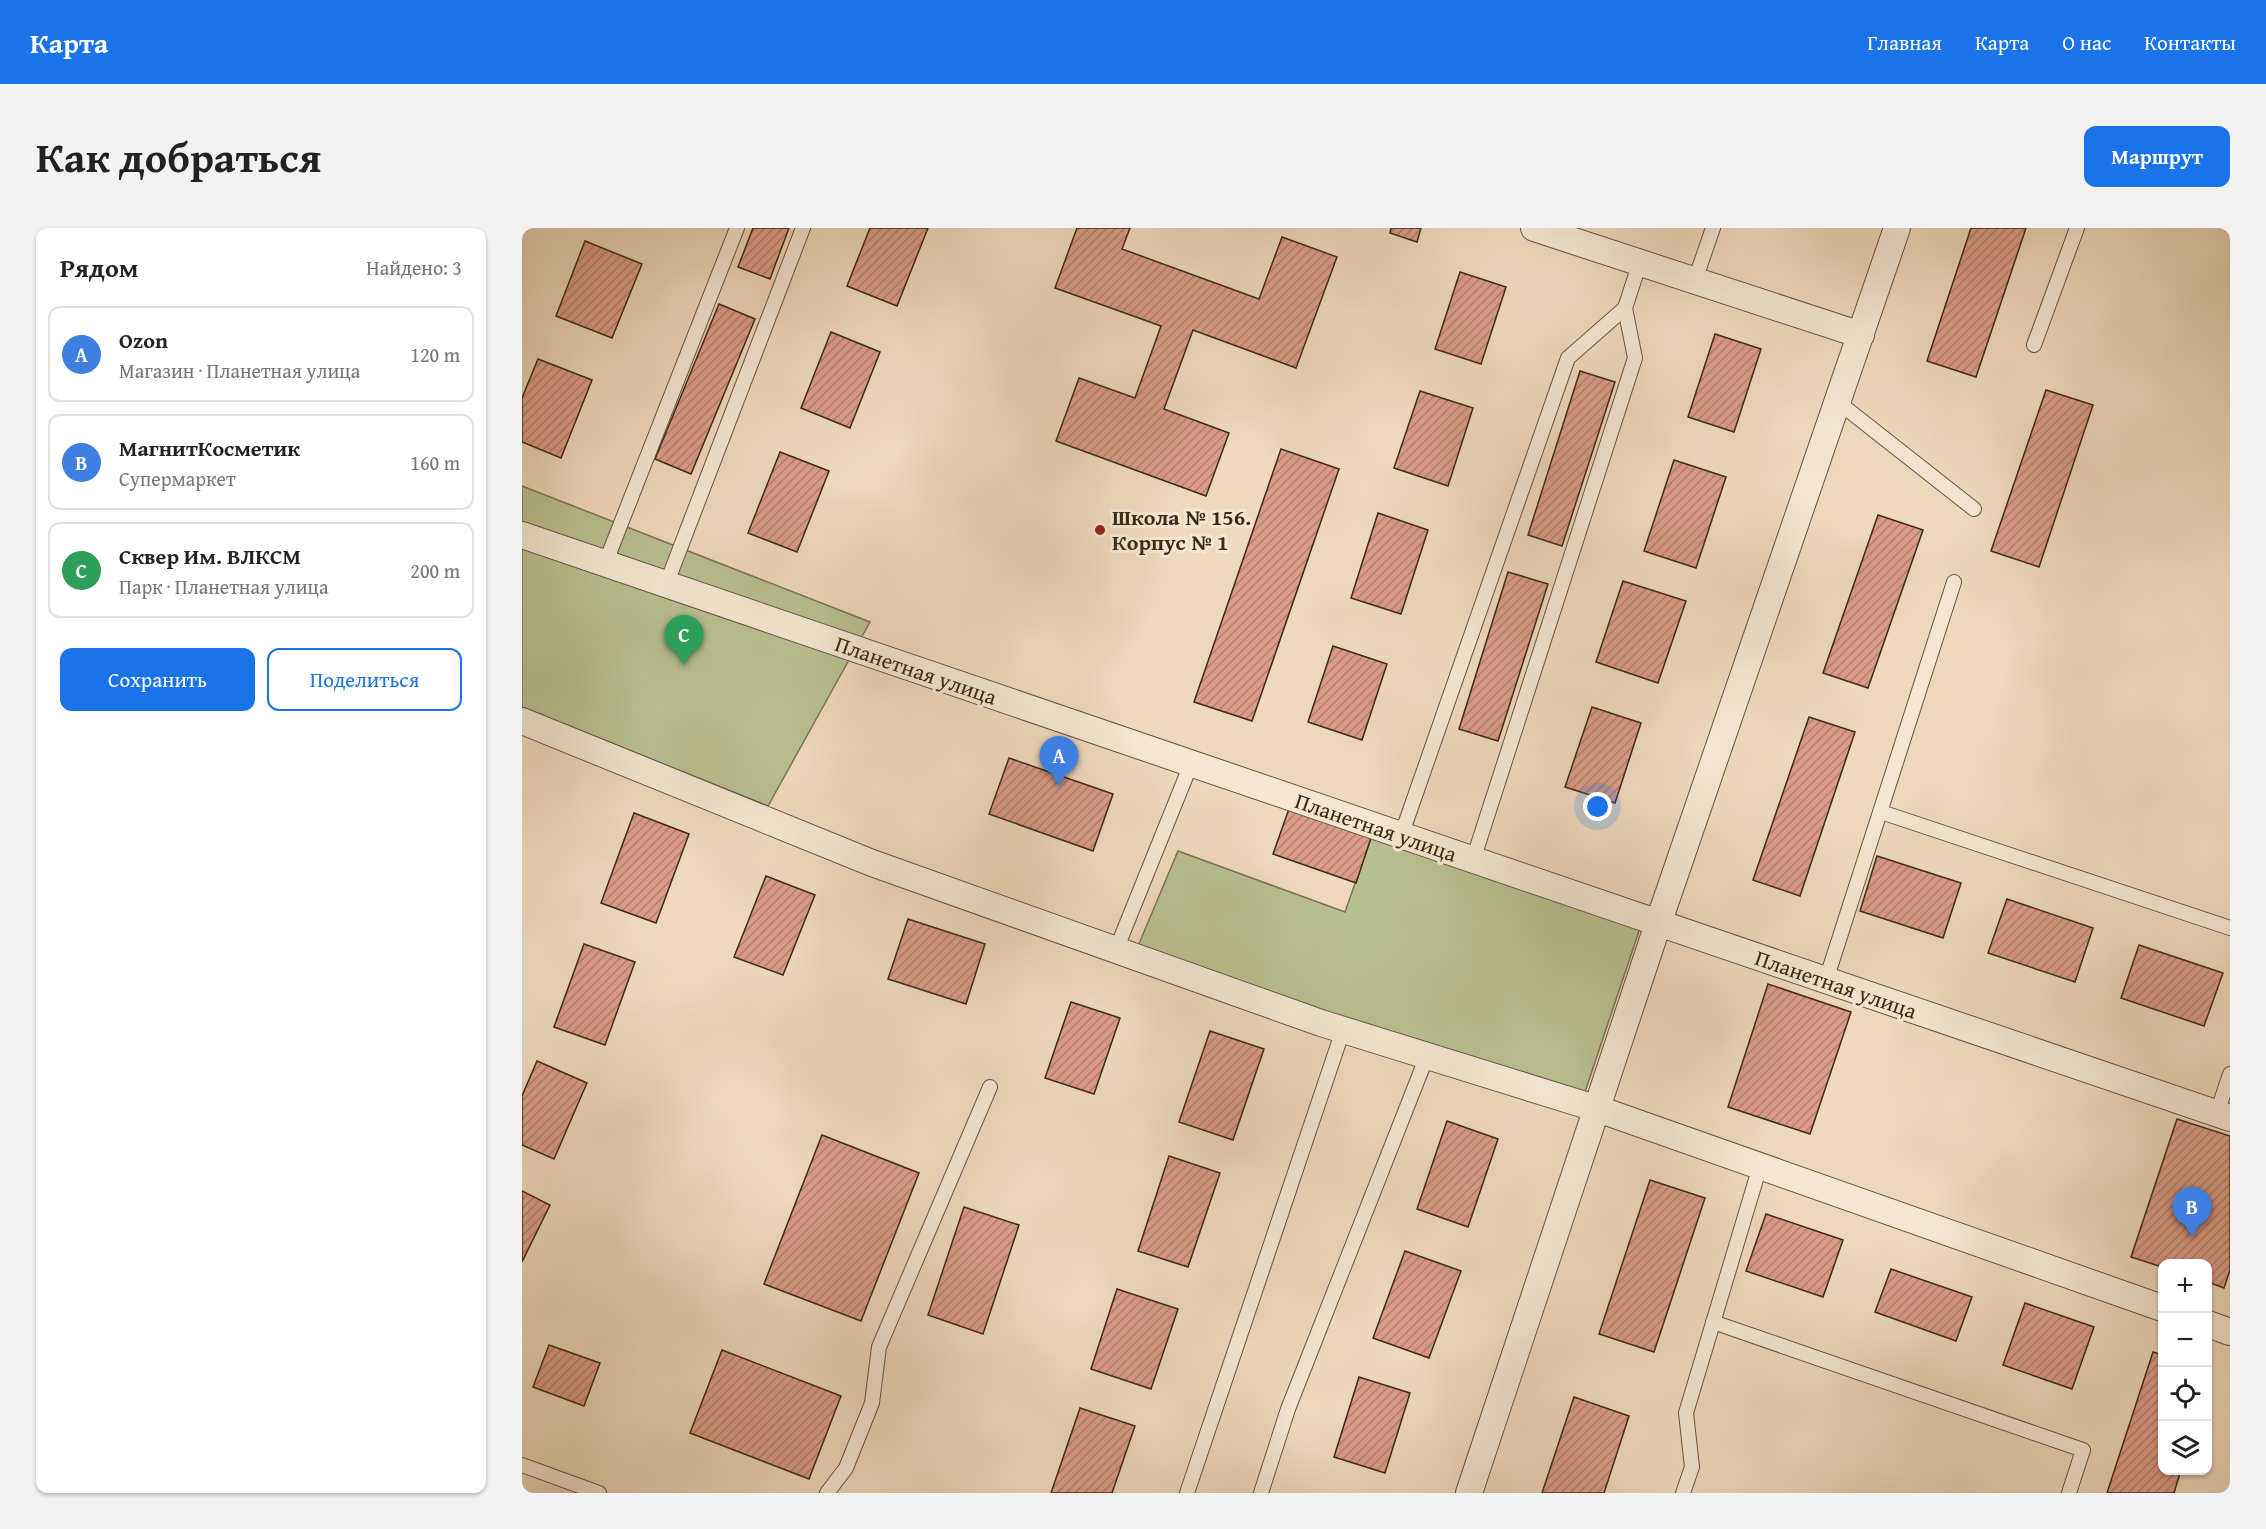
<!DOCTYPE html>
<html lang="ru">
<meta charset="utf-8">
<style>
:root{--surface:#fff;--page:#f2f2f2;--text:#222;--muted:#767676;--line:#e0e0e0;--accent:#1a73e8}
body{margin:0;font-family:"Gentium Book Plus",serif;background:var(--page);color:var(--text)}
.controls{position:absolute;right:18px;bottom:18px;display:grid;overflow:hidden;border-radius:12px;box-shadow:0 2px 4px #0004}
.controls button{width:54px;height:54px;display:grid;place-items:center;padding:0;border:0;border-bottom:2px solid var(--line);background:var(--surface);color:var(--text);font:30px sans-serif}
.you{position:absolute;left:1076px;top:579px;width:21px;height:21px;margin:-15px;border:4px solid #fff;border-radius:50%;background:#1a73e8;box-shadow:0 0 0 9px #1a73e833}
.badge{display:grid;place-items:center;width:39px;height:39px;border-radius:50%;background:var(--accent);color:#fff;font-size:20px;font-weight:700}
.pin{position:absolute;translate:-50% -50px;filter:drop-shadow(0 2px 3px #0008)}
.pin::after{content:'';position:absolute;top:32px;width:21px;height:18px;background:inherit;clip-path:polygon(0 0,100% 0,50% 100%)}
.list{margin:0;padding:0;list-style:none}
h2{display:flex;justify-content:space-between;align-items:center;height:78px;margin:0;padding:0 24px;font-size:26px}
h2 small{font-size:20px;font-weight:400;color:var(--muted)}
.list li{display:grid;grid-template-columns:39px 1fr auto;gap:18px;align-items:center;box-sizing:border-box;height:96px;margin:0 12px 12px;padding:0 12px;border:2px solid var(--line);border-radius:12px}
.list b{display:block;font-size:22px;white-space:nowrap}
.list p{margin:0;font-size:20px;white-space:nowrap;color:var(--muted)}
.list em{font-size:20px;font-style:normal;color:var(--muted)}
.actions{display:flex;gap:12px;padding:18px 24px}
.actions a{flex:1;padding:14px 0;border:2px solid var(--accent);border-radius:12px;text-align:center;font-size:21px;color:var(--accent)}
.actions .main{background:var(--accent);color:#fff}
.icon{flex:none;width:33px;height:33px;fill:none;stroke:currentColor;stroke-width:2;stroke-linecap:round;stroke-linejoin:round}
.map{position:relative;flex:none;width:1708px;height:1265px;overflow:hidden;border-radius:12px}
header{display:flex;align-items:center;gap:36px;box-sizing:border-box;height:84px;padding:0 30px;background:var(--accent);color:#fff}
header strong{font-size:28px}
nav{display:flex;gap:33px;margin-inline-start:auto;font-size:21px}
.intro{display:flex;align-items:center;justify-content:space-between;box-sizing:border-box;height:144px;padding:0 36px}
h1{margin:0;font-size:42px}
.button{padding:15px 27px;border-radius:12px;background:var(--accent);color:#fff;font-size:21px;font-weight:700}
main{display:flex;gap:36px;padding:0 36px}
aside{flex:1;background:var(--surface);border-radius:12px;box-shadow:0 2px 4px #0004}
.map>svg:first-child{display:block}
</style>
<header>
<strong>Карта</strong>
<nav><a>Главная</a><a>Карта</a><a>О нас</a><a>Контакты</a></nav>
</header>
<div class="intro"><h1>Как добраться</h1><a class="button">Маршрут</a></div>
<main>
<aside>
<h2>Рядом<small>Найдено: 3</small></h2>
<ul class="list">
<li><span class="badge" style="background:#3f7fe0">A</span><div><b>Ozon</b><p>Магазин · Планетная улица</p></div><em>120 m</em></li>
<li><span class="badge" style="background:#3f7fe0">B</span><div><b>МагнитКосметик</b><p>Супермаркет</p></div><em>160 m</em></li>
<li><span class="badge" style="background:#2e9e5b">C</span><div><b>Сквер Им. ВЛКСМ</b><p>Парк · Планетная улица</p></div><em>200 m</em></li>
</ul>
<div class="actions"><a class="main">Сохранить</a><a>Поделиться</a></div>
</aside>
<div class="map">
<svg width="1708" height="1265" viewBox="0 0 1708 1265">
<defs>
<pattern id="building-hatch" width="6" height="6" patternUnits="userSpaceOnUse" patternTransform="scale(1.5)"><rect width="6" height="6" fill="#db9c88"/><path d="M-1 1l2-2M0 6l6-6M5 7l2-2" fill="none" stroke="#b37f6e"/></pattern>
</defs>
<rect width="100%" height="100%" fill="#eed9bc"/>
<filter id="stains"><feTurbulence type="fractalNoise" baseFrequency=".00333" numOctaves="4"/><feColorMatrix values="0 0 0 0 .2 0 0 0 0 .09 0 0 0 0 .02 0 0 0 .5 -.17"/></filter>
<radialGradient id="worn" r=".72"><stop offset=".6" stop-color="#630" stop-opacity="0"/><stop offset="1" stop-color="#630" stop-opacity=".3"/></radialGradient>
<g fill="#b8bf91" stroke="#7a7452" stroke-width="1.5">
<polygon points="0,258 348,394 246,578 0,479"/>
<polygon points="850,607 1118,700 1063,864 790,779 616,718 656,623 823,684"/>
</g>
<g fill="url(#building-hatch)" stroke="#3d2a14" stroke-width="1.5">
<polygon points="231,0 267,0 248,51 216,39"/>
<polygon points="348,0 406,0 375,78 325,58"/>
<polygon points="555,0 608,0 600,21 737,71 760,9 815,29 774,140 671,102 642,181 707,205 684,268 534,213 557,150 613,170 639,98 533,60"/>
<polygon points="869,0 899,0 895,14 868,5"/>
<polygon points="1449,0 1504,0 1454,149 1405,133"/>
<polygon points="63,13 120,36 90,110 34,88"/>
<polygon points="938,44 984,59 959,136 913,121"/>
<polygon points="197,76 233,91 169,246 133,231"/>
<polygon points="309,104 358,124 328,200 279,180"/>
<polygon points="1193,106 1239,121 1212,204 1166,189"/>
<polygon points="16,131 70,152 39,230 0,214 0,170"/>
<polygon points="1058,143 1093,154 1040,318 1006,307"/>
<polygon points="1524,162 1571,177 1517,339 1469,323"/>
<polygon points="898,163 951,180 926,258 872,240"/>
<polygon points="759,221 817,241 730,493 672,474"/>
<polygon points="258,224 307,243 275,324 226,305"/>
<polygon points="1152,232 1204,249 1174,340 1122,323"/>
<polygon points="856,285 906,302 879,386 829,370"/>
<polygon points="1356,287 1401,302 1346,460 1301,445"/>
<polygon points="986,344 1026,356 976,513 937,501"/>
<polygon points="1101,353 1164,373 1136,455 1074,434"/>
<polygon points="811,418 865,436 840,512 786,494"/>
<polygon points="1070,479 1119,495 1093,575 1043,559"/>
<polygon points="1287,489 1333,504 1278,668 1231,652"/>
<polygon points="487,530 591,566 571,623 467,586"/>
<polygon points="768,578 850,607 834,655 751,626"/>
<polygon points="112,585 167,606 134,695 79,675"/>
<polygon points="1355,628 1439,655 1421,710 1338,683"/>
<polygon points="244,648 293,667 261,747 212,729"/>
<polygon points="1485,671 1571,700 1553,754 1466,725"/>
<polygon points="386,691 463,716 444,776 366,751"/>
<polygon points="62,716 113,734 83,817 32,799"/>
<polygon points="1617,717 1701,745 1682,798 1599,770"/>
<polygon points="1246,756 1329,784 1288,906 1206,879"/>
<polygon points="549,774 598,790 572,866 523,850"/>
<polygon points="688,803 742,821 711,912 657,894"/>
<polygon points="15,833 65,855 32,931 0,917 0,868"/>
<polygon points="1655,891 1708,908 1708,1042 1702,1060 1686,1054 1686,1036 1640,1036 1640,1039 1609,1029"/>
<polygon points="925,893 976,911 946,999 895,981"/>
<polygon points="300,907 397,945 339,1093 242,1056"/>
<polygon points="647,928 698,945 666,1039 616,1023"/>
<polygon points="1128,952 1183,970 1132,1124 1077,1106"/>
<polygon points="0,963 28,977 0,1034"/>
<polygon points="442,979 497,997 461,1106 406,1087"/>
<polygon points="1244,986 1321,1012 1301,1069 1224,1043"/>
<polygon points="883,1023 939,1043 907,1130 851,1110"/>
<polygon points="1369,1041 1450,1069 1434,1113 1353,1084"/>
<polygon points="595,1061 656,1081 629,1161 569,1141"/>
<polygon points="1503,1075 1572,1099 1550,1161 1481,1137"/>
<polygon points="27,1117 78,1135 62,1178 11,1159"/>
<polygon points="200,1122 319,1168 287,1251 168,1205"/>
<polygon points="1631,1124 1640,1127 1640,1242 1659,1242 1652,1265 1585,1265"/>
<polygon points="837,1149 888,1165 863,1245 812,1229"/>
<polygon points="1052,1169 1107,1188 1082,1265 1020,1265"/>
<polygon points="558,1180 613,1198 590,1265 529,1265"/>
</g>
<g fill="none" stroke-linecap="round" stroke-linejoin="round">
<g stroke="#69563e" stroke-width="16">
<g id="lane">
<polyline points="1173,52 1191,0"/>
<polyline points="1512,117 1555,0"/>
<polyline points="1316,174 1452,281"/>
<polyline points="83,336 215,0"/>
<polyline points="144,357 281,0"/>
<polyline points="1359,584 1708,700"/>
<polyline points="879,608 1046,130 1103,80"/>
<polyline points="951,632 1113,130 1103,80 1118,34"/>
<polyline points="594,722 669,536"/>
<polyline points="1304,752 1432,354"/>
<polyline points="1695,885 1708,846"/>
<polyline points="1191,1094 1561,1222 1547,1265"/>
<polyline points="0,1237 77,1265"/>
<polyline points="305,1265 324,1240 350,1175 357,1119 468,859"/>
<polyline points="665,1265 821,802"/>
<polyline points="739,1265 766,1181 905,828"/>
<polyline points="1161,1265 1170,1239 1164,1185 1238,938"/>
</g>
</g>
<g stroke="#69563e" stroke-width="28">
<g id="street">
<polyline points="1012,0 1339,107"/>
<polyline points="0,307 1708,890"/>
<polyline points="0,493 350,635 799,795 1076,881 1640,1080"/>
<polyline points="1686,1096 1708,1104"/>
<polyline points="947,1265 1136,696 1375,0"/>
</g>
</g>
<use href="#lane" stroke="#f4e6d3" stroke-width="14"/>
<use href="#street" stroke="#f4e6d3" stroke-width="26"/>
</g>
<circle fill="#8f2418" stroke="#f4e6d3" stroke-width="2" cx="578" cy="302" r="6"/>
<g text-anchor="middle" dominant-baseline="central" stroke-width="6" stroke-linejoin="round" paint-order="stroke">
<g font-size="22" font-weight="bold" fill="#3d2a14" stroke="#f4e6d3" text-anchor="start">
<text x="590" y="289">Школа № 156.<tspan x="590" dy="25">Корпус № 1</tspan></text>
</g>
<g font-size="22" fill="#3d2a14" stroke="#f4e6d3">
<text transform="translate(394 442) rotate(19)">Планетная улица</text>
<text transform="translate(854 599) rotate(19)">Планетная улица</text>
<text transform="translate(1314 756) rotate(19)">Планетная улица</text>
</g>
</g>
<rect width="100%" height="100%" filter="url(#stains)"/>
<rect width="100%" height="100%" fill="url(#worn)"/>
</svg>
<div class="controls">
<button>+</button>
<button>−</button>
<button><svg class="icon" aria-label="locate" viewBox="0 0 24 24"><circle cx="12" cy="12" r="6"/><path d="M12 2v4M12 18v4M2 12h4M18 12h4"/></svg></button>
<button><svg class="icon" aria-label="layers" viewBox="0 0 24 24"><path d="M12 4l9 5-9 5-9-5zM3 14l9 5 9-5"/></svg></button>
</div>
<div class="you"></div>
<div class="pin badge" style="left:537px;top:558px;background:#3f7fe0">A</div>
<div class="pin badge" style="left:1670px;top:1009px;background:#3f7fe0">B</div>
<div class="pin badge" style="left:162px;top:437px;background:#2e9e5b">C</div>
</div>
</main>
